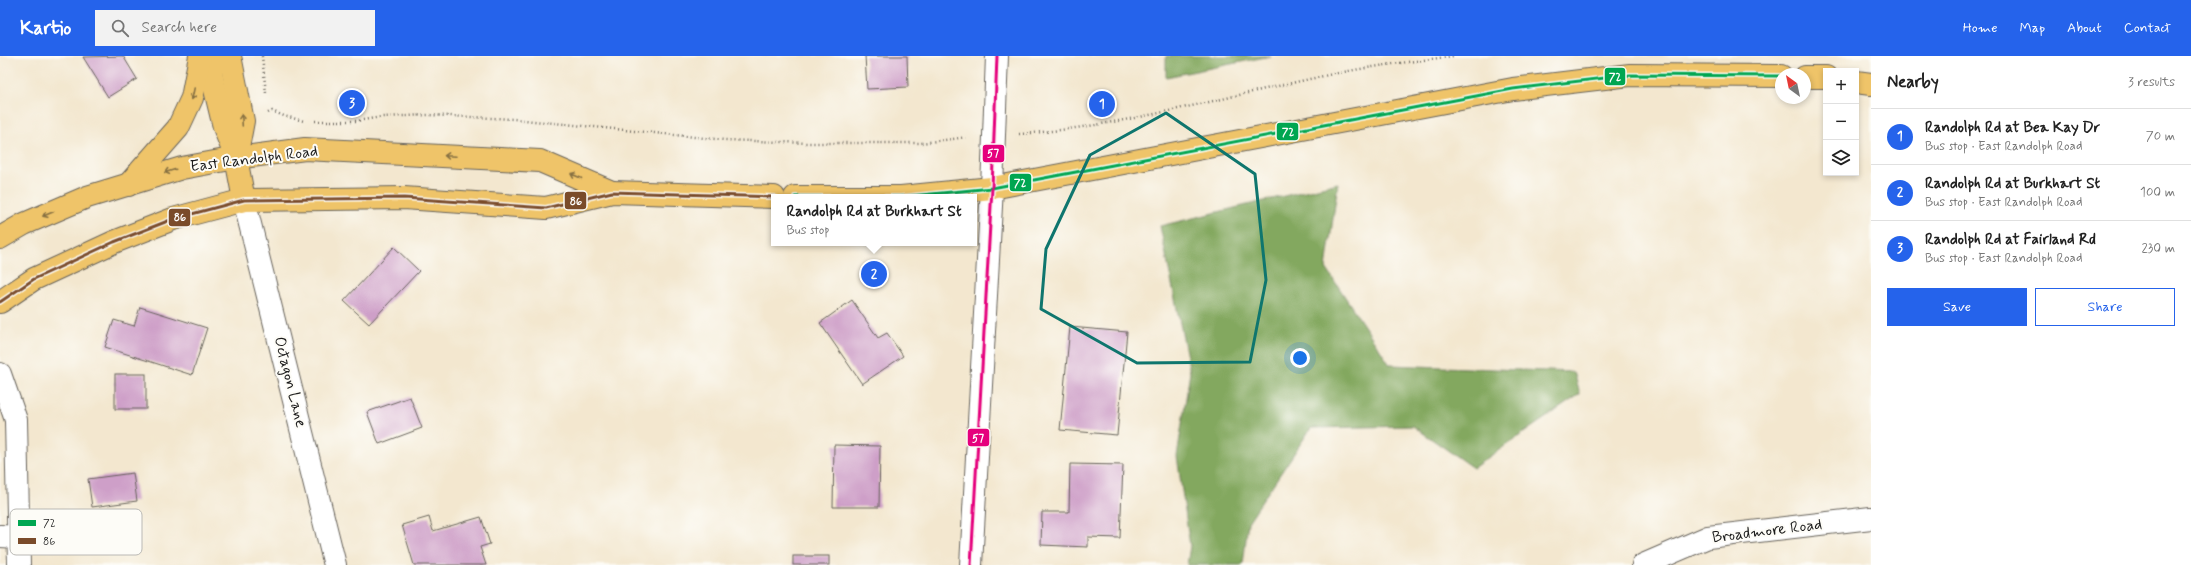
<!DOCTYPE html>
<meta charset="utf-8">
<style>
:root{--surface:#fff;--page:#f2f2f2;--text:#222;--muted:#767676;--line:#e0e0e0;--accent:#2563eb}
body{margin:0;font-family:Mynerve,sans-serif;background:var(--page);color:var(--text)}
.controls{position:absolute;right:12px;top:12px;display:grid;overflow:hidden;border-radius:0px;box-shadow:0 2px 6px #0003}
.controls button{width:36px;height:36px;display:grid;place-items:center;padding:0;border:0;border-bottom:1px solid var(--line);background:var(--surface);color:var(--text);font:20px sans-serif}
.compass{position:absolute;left:1775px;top:12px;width:36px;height:36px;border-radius:50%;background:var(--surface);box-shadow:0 2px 6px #0003;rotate:327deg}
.you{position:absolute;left:1300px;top:302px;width:14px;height:14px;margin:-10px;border:3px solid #fff;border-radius:50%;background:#1a73e8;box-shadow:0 0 0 6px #1a73e833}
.badge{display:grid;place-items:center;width:26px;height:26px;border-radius:50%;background:var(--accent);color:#fff;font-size:13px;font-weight:700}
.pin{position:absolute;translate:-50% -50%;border:2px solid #fff;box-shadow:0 1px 4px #0006}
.popup{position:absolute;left:771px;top:138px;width:206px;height:52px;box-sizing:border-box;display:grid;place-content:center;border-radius:0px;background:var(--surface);filter:drop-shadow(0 1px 3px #0005);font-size:13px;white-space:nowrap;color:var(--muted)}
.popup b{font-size:15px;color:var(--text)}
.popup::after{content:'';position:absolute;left:50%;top:100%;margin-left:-8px;border:8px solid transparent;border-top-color:var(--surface)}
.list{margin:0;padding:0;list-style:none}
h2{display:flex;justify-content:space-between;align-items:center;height:52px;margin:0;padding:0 16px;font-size:17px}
h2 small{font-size:13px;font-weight:400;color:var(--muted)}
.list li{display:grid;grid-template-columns:26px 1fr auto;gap:12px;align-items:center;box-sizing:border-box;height:56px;padding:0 16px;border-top:1px solid var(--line)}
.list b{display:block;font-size:15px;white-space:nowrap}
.list p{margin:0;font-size:13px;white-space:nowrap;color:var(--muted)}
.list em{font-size:13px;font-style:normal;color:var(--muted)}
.actions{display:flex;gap:8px;padding:12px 16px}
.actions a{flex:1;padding:9px 0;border:1px solid var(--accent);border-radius:0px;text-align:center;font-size:14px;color:var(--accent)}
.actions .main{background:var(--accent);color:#fff}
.icon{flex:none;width:22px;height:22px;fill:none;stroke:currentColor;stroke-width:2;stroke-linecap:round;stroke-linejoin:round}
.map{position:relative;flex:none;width:1871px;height:509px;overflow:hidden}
header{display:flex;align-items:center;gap:24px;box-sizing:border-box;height:56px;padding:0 20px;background:var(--accent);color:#fff}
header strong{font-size:19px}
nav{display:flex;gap:22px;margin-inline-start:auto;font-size:14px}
.search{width:280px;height:36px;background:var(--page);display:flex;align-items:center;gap:10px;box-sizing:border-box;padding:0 14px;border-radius:0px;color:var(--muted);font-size:15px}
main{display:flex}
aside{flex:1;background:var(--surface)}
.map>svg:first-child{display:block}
</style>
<header>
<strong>Kartio</strong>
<div class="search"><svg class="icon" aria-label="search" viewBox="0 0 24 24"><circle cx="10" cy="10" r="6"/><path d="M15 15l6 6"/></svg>Search here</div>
<nav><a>Home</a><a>Map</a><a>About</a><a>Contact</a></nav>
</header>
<main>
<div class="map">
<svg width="1871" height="509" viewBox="0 0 1871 509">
<rect width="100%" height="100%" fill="#fdfcf7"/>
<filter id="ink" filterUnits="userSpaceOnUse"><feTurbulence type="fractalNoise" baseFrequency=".025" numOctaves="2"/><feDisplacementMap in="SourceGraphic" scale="8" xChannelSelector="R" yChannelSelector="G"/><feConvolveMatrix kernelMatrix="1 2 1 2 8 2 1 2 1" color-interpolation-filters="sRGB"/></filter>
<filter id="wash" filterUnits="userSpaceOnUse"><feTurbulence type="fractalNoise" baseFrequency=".012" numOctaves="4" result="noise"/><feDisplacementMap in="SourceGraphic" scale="16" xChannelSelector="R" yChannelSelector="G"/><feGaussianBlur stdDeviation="0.9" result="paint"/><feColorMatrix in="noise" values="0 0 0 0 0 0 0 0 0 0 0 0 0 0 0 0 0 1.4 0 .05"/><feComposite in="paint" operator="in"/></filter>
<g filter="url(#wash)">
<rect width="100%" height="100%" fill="#f3e7cf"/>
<g fill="#83a85e" stroke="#50623d">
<polygon points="1166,0 1271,0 1166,21"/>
<polygon points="1338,127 1326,212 1390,309 1574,316 1580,338 1473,412 1413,370 1311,372 1248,466 1243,509 1187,509 1190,490 1177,400 1190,316 1160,170"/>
</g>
<g id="blocks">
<g fill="#ce9fc8">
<polygon points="123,0 137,23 108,41 83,1"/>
<polygon points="865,0 907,0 908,31 867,33"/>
<polygon points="394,191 419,215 369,268 344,245"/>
<polygon points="852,244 878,282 887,277 903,300 862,328 820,267"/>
<polygon points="140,251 207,272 192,319 105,291 114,264 134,270"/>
<polygon points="1070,271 1127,276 1117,379 1060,374"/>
<rect x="115" y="318" width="31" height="35"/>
<polygon points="410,341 422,372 379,388 367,356"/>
<polygon points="834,389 880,390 879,451 833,451"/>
<polygon points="1070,408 1123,409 1120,482 1088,481 1088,491 1041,489 1042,456 1069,456"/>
<polygon points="133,417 137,445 92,451 88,423"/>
<polygon points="429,461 433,475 481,461 490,488 480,491 486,509 414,509 402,469"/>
<rect x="793" y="500" width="36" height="9"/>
</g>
</g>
</g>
<g filter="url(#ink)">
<use href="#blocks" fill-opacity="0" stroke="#67635b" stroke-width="1"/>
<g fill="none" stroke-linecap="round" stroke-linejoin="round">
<g stroke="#67635b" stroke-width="24">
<g id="minor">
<polyline points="244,144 335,509"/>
<polyline points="0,318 16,364 19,509"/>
<polyline points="0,480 18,481"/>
<polyline points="971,509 992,132 997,0"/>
<polyline points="1643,509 1708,481 1871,462"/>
</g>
</g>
<g stroke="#67635b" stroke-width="24">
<g id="major">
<polyline points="210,0 212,21 224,71 236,102 244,144"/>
<polyline points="230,0 243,65 236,102"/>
<polyline points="1805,21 1826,21"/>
<polyline points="1856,26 1871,28"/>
<polyline points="128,129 178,72 192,42 200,0"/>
<polyline points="795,141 901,141 992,132 1513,33 1630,19 1781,20"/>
<polyline points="0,182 24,168 87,141 182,112 236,102 305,93 540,105 612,136"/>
<polyline points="0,246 34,223 114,186 173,163 244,144 404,142 546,152 612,136 774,141"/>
</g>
</g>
<g stroke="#67635b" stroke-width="2.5" stroke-dasharray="1 3" stroke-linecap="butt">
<polyline points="262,0 266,37"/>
<polyline points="268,57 272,55 284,60 304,65"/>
<polyline points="315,65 356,65 382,61 428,59 514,63 725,84 808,87 921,87 968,81"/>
<path d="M1019,78C1120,71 1220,42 1319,21C1363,11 1409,6 1454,0"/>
</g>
<use href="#minor" stroke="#fff" stroke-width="22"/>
<use href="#major" stroke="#efc469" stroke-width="22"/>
<g stroke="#fdfcf7" stroke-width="6">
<polyline id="bus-1" points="795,141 901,141 992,132 1513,33 1630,19 1781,20"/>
</g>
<g stroke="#fdfcf7" stroke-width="6">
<polyline id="bus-2" points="0,246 34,223 114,186 173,163 244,144 404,142 546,152 612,136 774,141"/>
</g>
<g stroke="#fdfcf7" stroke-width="6">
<polyline id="bus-3" points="971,509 992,132 997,0"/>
</g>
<use href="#bus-1" stroke="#00a651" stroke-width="3"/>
<use href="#bus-2" stroke="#7a4b2a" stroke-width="3"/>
<use href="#bus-3" stroke="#e5007d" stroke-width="3"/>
</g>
<defs><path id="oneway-shaft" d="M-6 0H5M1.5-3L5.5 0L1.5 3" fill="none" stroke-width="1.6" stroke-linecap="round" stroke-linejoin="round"/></defs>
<g stroke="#867042">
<use href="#oneway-shaft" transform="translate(193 38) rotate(102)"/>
<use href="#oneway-shaft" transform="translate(242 64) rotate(-93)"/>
<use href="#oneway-shaft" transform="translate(450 100) rotate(-177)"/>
<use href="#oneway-shaft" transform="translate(170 115) rotate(163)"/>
<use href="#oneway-shaft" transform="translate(576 120) rotate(-157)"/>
<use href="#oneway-shaft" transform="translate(48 158) rotate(157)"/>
</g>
</g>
<path fill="none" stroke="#0f766e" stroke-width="3" stroke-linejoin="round" d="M1166,57L1255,118L1266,224L1250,306L1137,307L1041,253L1046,193L1090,99Z"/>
<g text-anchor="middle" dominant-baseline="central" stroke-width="4" stroke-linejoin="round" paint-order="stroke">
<g font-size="16" fill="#1c1c1c" stroke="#fdfcf7">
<text transform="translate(254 103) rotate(-7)">East Randolph Road</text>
<text transform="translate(290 326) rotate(76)">Octagon Lane</text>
<text transform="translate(1767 475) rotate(-7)">Broadmore Road</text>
</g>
</g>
<rect x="10" y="453" width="132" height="46" rx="6" fill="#fdfcf7" stroke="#bab9b5" stroke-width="1"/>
<rect x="18" y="464" width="18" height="6" fill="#00a651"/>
<rect x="18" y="482" width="18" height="6" fill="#7a4b2a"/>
<g font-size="11" fill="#1c1c1c">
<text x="43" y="471">72</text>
<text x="43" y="489">86</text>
</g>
<g stroke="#fdfcf7" stroke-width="1.5">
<rect x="1604" y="11" width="22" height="19" rx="4" fill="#00a651"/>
<rect x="1276" y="66" width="23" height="19" rx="4" fill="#00a651"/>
<rect x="982" y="88" width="23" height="19" rx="4" fill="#e5007d"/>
<rect x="1009" y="117" width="23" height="19" rx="4" fill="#00a651"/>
<rect x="564" y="135" width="23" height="19" rx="4" fill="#7a4b2a"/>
<rect x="168" y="152" width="23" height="19" rx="4" fill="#7a4b2a"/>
<rect x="967" y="372" width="23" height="19" rx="4" fill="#e5007d"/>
</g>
<g font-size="11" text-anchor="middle" font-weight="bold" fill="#fff">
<text x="1615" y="25">72</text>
<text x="1288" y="80">72</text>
<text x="993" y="101">57</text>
<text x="1020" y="131">72</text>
<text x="576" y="149">86</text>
<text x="180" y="165">86</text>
<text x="978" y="386">57</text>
</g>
</svg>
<div class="controls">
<button>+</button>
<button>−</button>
<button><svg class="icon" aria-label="layers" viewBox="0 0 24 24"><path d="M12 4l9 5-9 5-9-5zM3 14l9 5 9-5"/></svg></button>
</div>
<svg class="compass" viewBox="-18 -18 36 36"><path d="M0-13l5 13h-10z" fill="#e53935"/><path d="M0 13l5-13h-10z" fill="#767676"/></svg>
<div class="you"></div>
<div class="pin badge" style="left:1102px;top:48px">1</div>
<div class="pin badge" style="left:874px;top:218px">2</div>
<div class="popup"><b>Randolph Rd at Burkhart St</b>Bus stop</div>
<div class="pin badge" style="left:352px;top:47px">3</div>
</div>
<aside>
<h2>Nearby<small>3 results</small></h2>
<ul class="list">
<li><span class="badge">1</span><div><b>Randolph Rd at Bea Kay Dr</b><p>Bus stop · East Randolph Road</p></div><em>70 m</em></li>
<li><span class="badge">2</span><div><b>Randolph Rd at Burkhart St</b><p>Bus stop · East Randolph Road</p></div><em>100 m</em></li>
<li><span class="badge">3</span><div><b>Randolph Rd at Fairland Rd</b><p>Bus stop · East Randolph Road</p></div><em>230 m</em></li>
</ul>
<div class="actions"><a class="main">Save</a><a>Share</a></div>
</aside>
</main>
